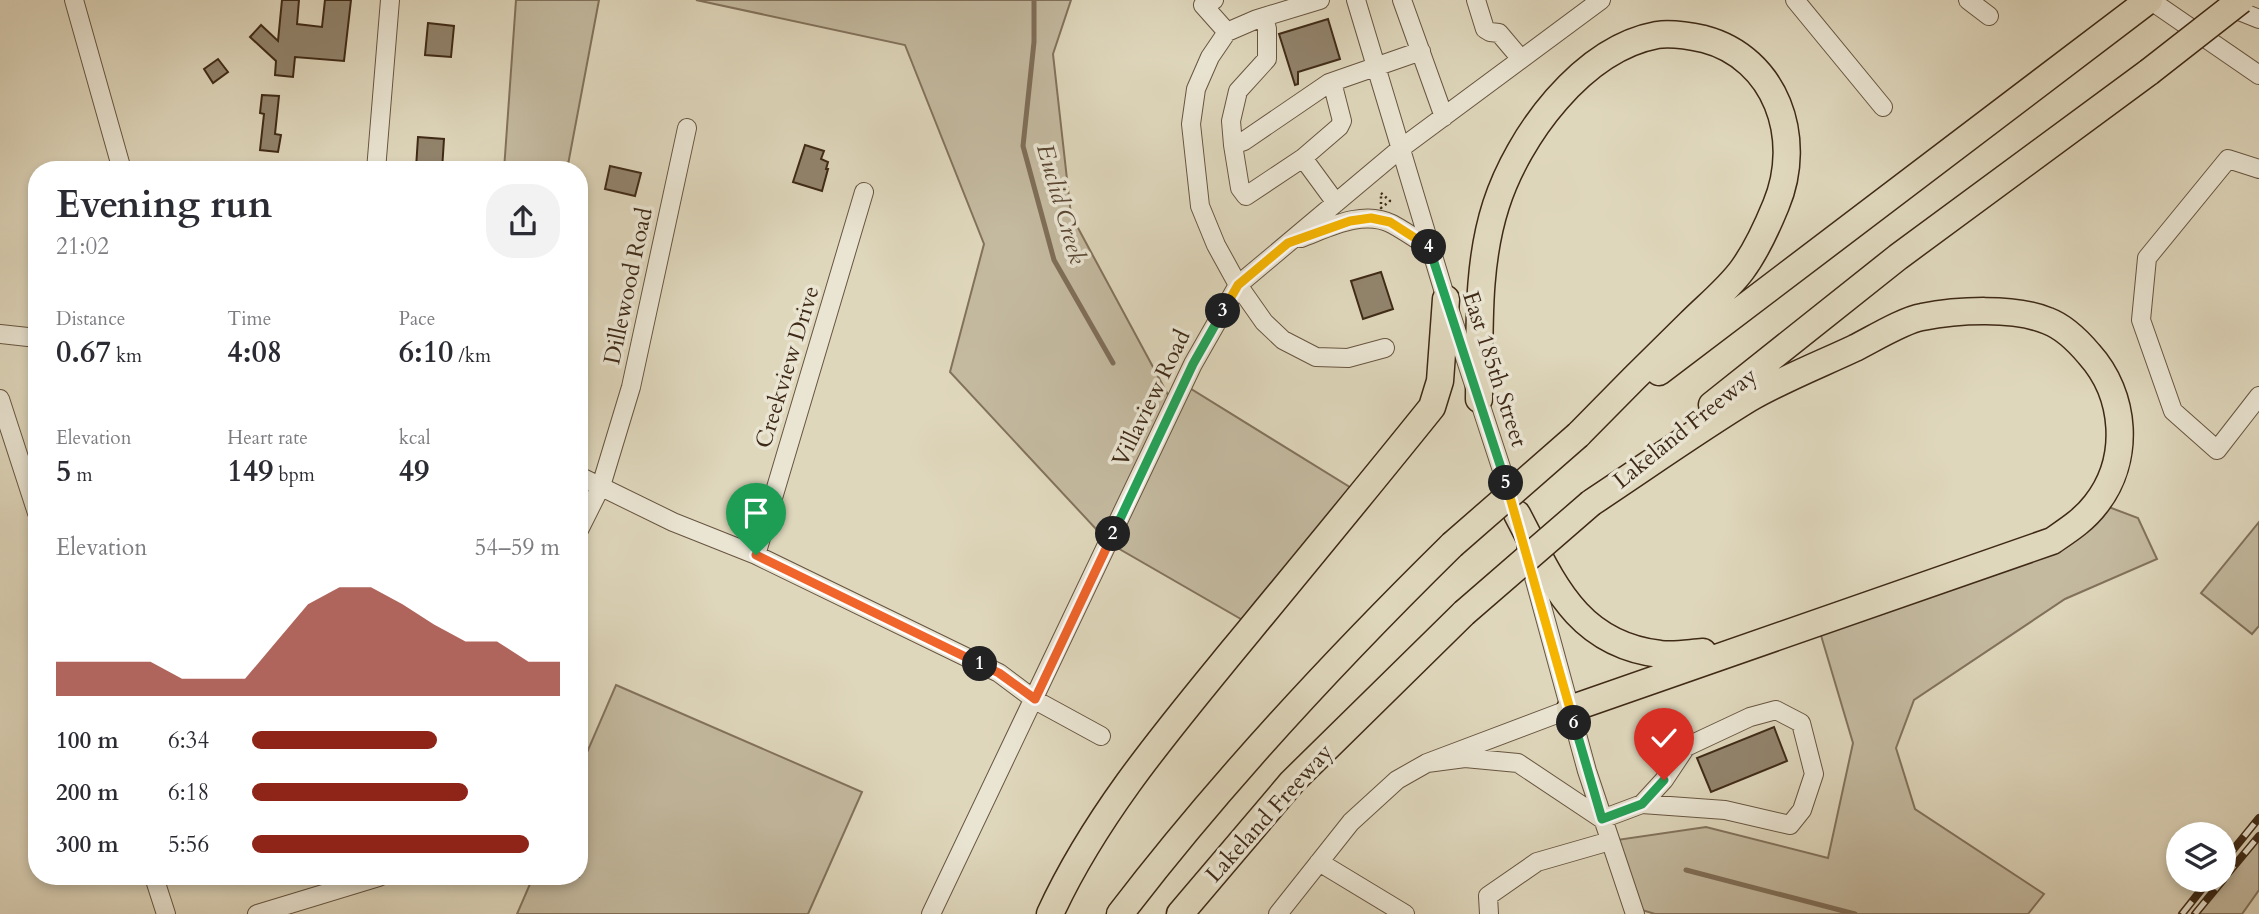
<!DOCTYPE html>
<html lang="en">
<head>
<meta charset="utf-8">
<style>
	body { margin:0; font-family:Cardo,serif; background:#f2f2f3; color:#2b2b33; height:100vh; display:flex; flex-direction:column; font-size:26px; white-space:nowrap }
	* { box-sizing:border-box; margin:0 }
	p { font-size:23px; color:#7c7c81 }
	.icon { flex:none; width:38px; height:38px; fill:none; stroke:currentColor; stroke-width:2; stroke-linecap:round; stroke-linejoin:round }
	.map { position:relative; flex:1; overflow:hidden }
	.panel { position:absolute; left:28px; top:161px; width:560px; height:724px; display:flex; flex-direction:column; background:#fff; border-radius:28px; box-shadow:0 4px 10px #0003 }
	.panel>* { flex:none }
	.tools { position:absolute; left:2166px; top:822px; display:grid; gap:14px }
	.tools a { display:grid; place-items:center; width:70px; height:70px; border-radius:50%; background:#fff; box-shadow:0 4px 10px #0003; font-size:35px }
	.pin { position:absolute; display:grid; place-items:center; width:60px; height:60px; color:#fff; margin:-72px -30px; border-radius:50% 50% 50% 0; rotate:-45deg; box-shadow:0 0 7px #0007 }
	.pin .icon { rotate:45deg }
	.km { position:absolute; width:35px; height:35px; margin:-18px; border-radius:50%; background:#222; color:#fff; font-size:19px; line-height:35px; text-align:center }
	.round { display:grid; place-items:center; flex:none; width:74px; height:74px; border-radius:28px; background:#f2f2f3 }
	.summary { display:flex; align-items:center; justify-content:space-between; height:119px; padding:0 28px }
	h1 { font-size:38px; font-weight:700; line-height:52px }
	.metrics { display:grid; grid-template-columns:repeat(3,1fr); gap:10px; height:119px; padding:7px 28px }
	.metrics div { display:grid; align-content:center }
	.metrics b { font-size:30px; font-weight:700 }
	.metrics small { font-size:19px; font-weight:400 }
	.metrics p { font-size:19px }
	.chart { height:196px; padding:14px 28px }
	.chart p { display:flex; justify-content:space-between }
	.chart svg { width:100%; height:126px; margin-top:7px; fill:#8f2418; opacity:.7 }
	ul { padding:0 28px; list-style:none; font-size:23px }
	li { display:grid; grid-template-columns:112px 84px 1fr; align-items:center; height:52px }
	li i { height:18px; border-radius:9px; background:#8f2418 }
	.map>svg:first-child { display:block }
	.green { fill:#c4baa0; stroke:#82725c; stroke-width:2 }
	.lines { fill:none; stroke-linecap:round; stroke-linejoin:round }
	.stream { stroke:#7f6e58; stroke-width:5 }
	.building { fill:#92846d; stroke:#3f2a17; stroke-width:2 }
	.minor-casing { stroke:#675540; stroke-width:20 }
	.highway-casing { stroke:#3f2a17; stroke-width:29 }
	.path { stroke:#3f2a17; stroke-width:2.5; stroke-dasharray:2 3.5; stroke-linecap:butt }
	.minor { stroke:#eae5d3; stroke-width:18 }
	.highway { stroke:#dfd7bc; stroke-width:26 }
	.rail-casing { stroke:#3f2a17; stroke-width:8 }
	.rail { stroke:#eae5d3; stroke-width:5; stroke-dasharray:16; stroke-linecap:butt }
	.highway-bridge-casing { stroke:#3f2a17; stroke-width:29; stroke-linecap:butt }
	.highway-bridge { stroke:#dfd7bc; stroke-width:26 }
	.split-1-casing { stroke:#fff; stroke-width:14 }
	.split-2-casing { stroke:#fff; stroke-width:14 }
	.split-3-casing { stroke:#fff; stroke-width:14 }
	.split-4-casing { stroke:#fff; stroke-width:14 }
	.split-5-casing { stroke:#fff; stroke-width:14 }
	.split-6-casing { stroke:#fff; stroke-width:14 }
	.split-7-casing { stroke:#fff; stroke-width:14 }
	.split-1 { stroke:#f0652b; stroke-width:9 }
	.split-2 { stroke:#f0652b; stroke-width:9 }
	.split-3 { stroke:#22a559; stroke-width:9 }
	.split-4 { stroke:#f5b400; stroke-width:9 }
	.split-5 { stroke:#22a559; stroke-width:9 }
	.split-6 { stroke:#f5b400; stroke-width:9 }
	.split-7 { stroke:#22a559; stroke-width:9 }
	.labels { text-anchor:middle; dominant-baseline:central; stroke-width:7; stroke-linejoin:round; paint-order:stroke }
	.street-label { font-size:23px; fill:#3f2a17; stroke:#eae5d3 }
	.water-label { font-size:24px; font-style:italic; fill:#5a4632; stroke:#eae5d3 }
</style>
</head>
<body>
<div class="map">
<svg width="2259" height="914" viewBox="0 0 2259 914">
	<rect width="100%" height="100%" fill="#dfd7bc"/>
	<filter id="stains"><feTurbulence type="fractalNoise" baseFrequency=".00286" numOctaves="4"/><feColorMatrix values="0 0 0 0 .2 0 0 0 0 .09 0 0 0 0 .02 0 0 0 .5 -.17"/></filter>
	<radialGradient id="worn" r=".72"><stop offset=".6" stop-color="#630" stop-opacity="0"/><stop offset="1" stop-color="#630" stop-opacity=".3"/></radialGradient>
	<path class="green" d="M516,0H599L567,170H504Z
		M696,0H1071L1053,54L1071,215L1173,404L1183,384L1361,494L1253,626L1109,543L950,372L984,244L905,45Z
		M2098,503L2138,518L2157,559L2065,599L1914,700L1896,748L1915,809L2044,894L2028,914H1655L1632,907L1610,841L1706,827L1828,858L1853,743L1817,622L1968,571Z
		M2259,522V626L2252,634L2201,593Z
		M616,685L862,792L808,914H517L533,877H579V771Z
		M2259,836V890L2242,914H2195Z"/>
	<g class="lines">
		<path class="stream" d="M1034,0V42L1023,146L1054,260L1113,363
			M1686,870L1855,914"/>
	</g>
	<path class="building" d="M282,0H299L297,24L322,27L325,0H351L344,61L295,57L293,77L275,75L276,61L250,37L261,25L278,41Z
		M1328,19L1340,59L1298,72V84L1295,85L1279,34Z
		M428,23L454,26L451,57L425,55Z
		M218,59L228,72L213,83L204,69Z
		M262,95L279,96L275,134L281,135L278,152L260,150L264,114L260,113Z
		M418,137L444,139L442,170L416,168Z
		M805,145L824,151L821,159L828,162L826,169H828L822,191L793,182Z
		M610,166L641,173L635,196L605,189Z
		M1381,272L1393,309L1363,319L1351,281Z
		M1774,727L1787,761L1711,792L1697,758Z"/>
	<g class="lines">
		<defs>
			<path id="minor" d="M74,0L122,170
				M1214,0L1203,5L1227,32
				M1320,0L1257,19L1227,32L1210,57L1196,89L1191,124L1200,206L1216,245L1238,285L1264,322L1283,340L1316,357L1348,358L1385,348
				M1356,0L1446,299L1512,501
				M1402,0L1444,117
				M1476,0L1485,29L1490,32L1499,33L1521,59
				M1795,0L1883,107
				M1968,0L1989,16
				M2150,0L2259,75
				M2230,0L2239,11L2259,19
				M1332,82L1421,51
				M1233,145L1240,188L1246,196L1303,158L1339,127L1342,121L1332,82L1329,83L1244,141L1233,145L1231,121L1238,91L1267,59V29L1264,17
				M1303,158L1336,203
				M2259,169L2228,159L2147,258L2141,320L2173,411L2217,450L2259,396
				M376,170L390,0
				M1301,238C1328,228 1363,209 1392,224C1405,231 1418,240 1430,248
				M0,334L37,338
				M0,399L37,513
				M579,476L673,522L756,555L999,673L1035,700L1101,736
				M579,530L601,486L631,387L687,128
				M1526,548L1587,771L1635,914
				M756,555L864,192
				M1427,763L1465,758L1518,763L1602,819L1642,804L1664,780L1686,747L1750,717L1776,710L1801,723L1814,774L1802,810L1790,825L1725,810L1642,804
				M1319,862L1405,914
				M154,877L166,914
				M257,914L379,877
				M931,914L1193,364L1238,285L1400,149L1601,0
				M1278,914L1351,822L1397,780L1427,763L1570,709
				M1489,914L1488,896L1537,862L1610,841"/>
			<path id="highway" d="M1659,372L2149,0
				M1479,399C1480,334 1476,267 1496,205C1518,136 1582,49 1657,35C1671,33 1690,36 1704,39C1776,58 1804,138 1776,205C1767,227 1756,251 1742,270C1728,289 1707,306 1690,323C1652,360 1615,397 1578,435
				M1712,405L1898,257L2149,72
				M1517,514C1552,580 1575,644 1660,654C1674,656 1689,653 1703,652
				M1570,709L2052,541C2068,530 2084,520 2096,504C2131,459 2126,395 2089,354C2078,341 2064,327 2048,321C2015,307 1957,310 1922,317C1904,320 1873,339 1855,348C1821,364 1783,379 1750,398C1696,431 1644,468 1591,503
				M1050,914C1095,816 1166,732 1234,649C1300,569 1367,488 1432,407L1440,381L1446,299
				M1120,914C1220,783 1334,661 1452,545
				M1180,914L1292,782L1464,613"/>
		</defs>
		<use href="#minor" class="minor-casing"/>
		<use href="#highway" class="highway-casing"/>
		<path class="path" d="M1381,193L1390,201L1381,208Z"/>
		<use href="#minor" class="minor"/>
		<use href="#highway" class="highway"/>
		<defs>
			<path id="rail" d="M2224,861L2259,818
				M2224,878L2259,836
				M2182,914L2209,880
				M2195,914L2223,880"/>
		</defs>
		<use href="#rail" class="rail-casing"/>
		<use href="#rail" class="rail"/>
		<defs>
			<path id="highway-bridge" d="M2149,72L2241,0
				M1452,545L1578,435
				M1464,613L1591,503"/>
		</defs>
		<use href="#highway-bridge" class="highway-bridge-casing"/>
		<use href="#highway-bridge" class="highway-bridge"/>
	</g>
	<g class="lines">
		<defs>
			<path id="split-1" d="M756,555L980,664"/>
			<path id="split-2" d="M980,664L999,673L1035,699L1113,534"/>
			<path id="split-3" d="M1113,534L1193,364L1223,311"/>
			<path id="split-4" d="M1223,311L1238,285L1288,243L1350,221L1371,218L1390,222L1429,247"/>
			<path id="split-5" d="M1429,247L1506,483"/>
			<path id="split-6" d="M1506,483L1574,723"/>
			<path id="split-7" d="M1574,723L1602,819L1642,804L1664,780"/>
		</defs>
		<use href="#split-1" class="split-1-casing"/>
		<use href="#split-2" class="split-2-casing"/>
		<use href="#split-3" class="split-3-casing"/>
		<use href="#split-4" class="split-4-casing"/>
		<use href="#split-5" class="split-5-casing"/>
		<use href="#split-6" class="split-6-casing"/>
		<use href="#split-7" class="split-7-casing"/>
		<use href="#split-1" class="split-1"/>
		<use href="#split-2" class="split-2"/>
		<use href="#split-3" class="split-3"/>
		<use href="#split-4" class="split-4"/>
		<use href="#split-5" class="split-5"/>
		<use href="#split-6" class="split-6"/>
		<use href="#split-7" class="split-7"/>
	</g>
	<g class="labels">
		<g class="street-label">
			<text transform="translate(628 286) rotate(-78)">Dillewood Road</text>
			<text transform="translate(787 367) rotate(-73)">Creekview Drive</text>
			<text transform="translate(1495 369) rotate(72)">East 185th Street</text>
			<text transform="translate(1151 398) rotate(-64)">Villaview Road</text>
			<text transform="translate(1685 428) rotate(-39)">Lakeland Freeway</text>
			<text transform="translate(1269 813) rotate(-48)">Lakeland Freeway</text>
		</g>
		<g class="water-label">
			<text transform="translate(1061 204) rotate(74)">Euclid Creek</text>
		</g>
	</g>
	<rect width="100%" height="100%" filter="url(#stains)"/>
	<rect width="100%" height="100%" fill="url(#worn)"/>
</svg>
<div class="tools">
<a><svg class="icon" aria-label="layers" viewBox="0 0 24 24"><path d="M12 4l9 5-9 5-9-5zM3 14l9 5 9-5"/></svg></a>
</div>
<div class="pin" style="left:756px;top:555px;background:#1e9e55"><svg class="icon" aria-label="arrive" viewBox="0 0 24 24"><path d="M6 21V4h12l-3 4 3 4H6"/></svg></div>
<div class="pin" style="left:1664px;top:780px;background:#d93025"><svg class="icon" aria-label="check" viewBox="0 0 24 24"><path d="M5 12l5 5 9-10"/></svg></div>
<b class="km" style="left:980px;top:664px">1</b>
<b class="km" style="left:1113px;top:534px">2</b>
<b class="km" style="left:1223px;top:311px">3</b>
<b class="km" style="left:1429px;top:247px">4</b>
<b class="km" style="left:1506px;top:483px">5</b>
<b class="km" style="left:1574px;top:723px">6</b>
<section class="panel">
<div class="summary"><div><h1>Evening run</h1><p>21:02</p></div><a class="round"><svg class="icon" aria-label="share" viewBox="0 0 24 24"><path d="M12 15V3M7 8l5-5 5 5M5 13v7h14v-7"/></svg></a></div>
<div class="metrics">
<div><p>Distance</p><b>0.67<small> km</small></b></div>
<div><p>Time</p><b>4:08</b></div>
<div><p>Pace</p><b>6:10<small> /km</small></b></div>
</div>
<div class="metrics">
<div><p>Elevation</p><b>5<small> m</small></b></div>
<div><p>Heart rate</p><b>149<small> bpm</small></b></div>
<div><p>kcal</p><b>49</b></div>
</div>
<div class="chart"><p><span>Elevation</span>54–59 m</p>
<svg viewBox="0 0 160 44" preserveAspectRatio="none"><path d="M0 44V32L10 32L20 32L30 32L40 38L50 38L60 38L70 25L80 12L90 6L100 6L110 12L120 19L130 25L140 25L150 32L160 32V44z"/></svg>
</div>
<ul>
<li><b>100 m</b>6:34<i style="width:60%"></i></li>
<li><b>200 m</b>6:18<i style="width:70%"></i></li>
<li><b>300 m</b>5:56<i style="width:90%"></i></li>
</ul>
</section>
</div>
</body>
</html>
